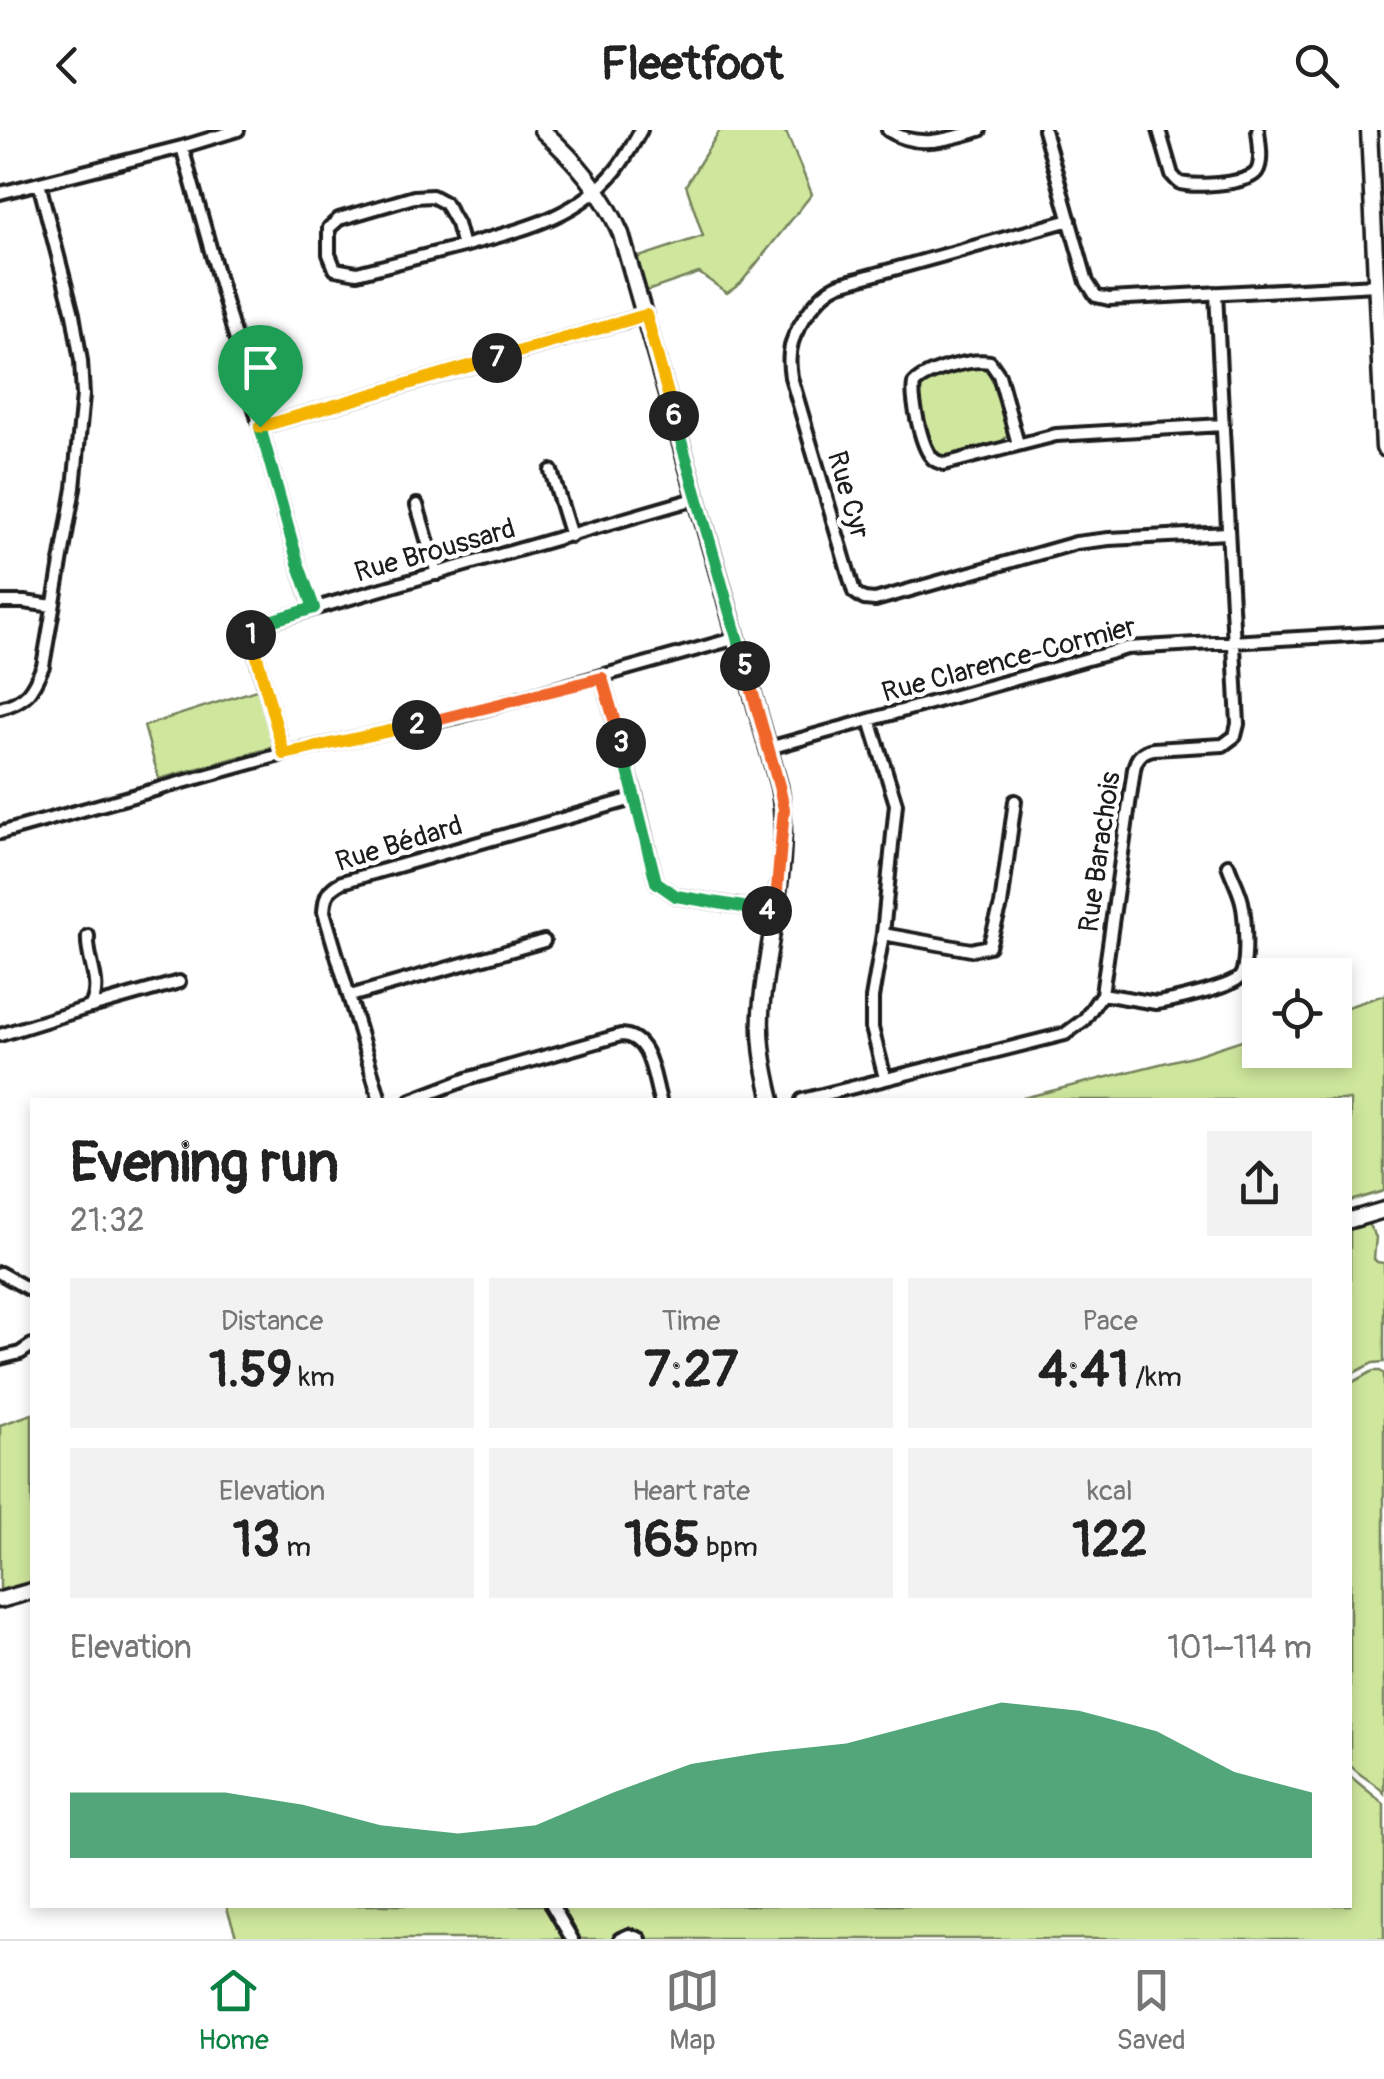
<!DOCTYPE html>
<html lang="en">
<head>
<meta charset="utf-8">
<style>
	body { margin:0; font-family:Pangolin,sans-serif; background:#f2f2f2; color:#222; height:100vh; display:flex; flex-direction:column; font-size:38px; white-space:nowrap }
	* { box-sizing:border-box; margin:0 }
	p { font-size:32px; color:#767676 }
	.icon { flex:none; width:55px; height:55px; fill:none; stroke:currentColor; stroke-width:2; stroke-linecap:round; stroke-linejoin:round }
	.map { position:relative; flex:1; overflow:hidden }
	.sheet { position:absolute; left:30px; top:968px; width:1322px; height:810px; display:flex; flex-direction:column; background:#fff; border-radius:0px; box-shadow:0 5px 15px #0003 }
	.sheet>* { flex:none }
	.tools { position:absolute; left:1242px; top:828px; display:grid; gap:20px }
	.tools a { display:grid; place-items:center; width:110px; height:110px; border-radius:0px; background:#fff; box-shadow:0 5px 15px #0003; font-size:50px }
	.pin { position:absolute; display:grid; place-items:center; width:85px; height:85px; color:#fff; margin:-102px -42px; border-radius:50% 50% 50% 0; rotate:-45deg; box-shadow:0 0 10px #0007 }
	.pin .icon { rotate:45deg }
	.km { position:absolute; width:50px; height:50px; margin:-25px; border-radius:50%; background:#222; color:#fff; font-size:28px; line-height:50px; text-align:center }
	.round { display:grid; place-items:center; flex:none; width:105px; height:105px; border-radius:0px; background:#f2f2f2 }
	.overview { display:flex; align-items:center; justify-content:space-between; height:170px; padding:0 40px }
	h1 { font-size:55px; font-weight:700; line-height:75px }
	.figures { display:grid; grid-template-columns:repeat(3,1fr); gap:15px; height:170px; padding:10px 40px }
	.figures div { display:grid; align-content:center; border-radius:0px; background:#f2f2f2; text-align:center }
	.figures b { font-size:50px; font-weight:700 }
	.figures small { font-size:28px; font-weight:400 }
	.figures p { font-size:28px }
	.chart { height:280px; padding:20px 40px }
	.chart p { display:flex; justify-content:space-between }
	.chart svg { width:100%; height:180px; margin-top:10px; fill:#0b8043; opacity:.7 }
	header { display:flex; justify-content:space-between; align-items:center; height:130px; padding:0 40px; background:#fff; font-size:45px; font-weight:700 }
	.tab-bar { display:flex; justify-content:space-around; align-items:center; height:140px; border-top:2px solid #e0e0e0; background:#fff; font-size:28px; color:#767676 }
	.tab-bar a { display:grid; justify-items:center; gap:5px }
	.tab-bar .selected { color:#0b8043 }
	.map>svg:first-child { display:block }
	.green { fill:#cee79d; stroke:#75825c; stroke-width:2.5 }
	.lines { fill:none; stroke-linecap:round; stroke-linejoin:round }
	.street-casing { stroke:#1c1c1c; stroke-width:18 }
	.secondary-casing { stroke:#1c1c1c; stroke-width:21 }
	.street { stroke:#fff; stroke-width:10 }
	.secondary { stroke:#fff; stroke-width:14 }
	.split-1-casing { stroke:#fff; stroke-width:20 }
	.split-2-casing { stroke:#fff; stroke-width:20 }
	.split-3-casing { stroke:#fff; stroke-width:20 }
	.split-4-casing { stroke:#fff; stroke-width:20 }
	.split-5-casing { stroke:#fff; stroke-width:20 }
	.split-6-casing { stroke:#fff; stroke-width:20 }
	.split-7-casing { stroke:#fff; stroke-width:20 }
	.split-8-casing { stroke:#fff; stroke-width:20 }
	.split-1 { stroke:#22a559; stroke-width:12 }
	.split-2 { stroke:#f5b400; stroke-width:12 }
	.split-3 { stroke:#f0652b; stroke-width:12 }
	.split-4 { stroke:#22a559; stroke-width:12 }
	.split-5 { stroke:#f0652b; stroke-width:12 }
	.split-6 { stroke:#22a559; stroke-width:12 }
	.split-7 { stroke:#f5b400; stroke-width:12 }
	.split-8 { stroke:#f5b400; stroke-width:12 }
	.labels { text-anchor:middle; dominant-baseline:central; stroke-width:9; stroke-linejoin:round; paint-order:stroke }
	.street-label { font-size:28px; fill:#1c1c1c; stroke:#fff }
</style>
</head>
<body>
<header><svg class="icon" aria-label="back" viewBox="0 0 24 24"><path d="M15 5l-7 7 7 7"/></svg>Fleetfoot<svg class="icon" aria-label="search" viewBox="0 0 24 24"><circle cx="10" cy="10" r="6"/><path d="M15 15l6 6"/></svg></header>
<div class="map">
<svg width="1384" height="1809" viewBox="0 0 1384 1809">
	<rect width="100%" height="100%" fill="#fff"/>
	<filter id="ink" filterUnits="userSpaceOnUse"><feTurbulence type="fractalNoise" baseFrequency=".01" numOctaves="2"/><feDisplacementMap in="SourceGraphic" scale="20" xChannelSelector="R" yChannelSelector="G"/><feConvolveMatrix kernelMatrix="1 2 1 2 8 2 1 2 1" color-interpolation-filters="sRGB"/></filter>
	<g filter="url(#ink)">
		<path class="green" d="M720,0H782L787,4L812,64L740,154L727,163L699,143L647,161L636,128L703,106L686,55Z
			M976,237L988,240L991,246L1008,305L1002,311L950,326L939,325C929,312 919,275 920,258L926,251Z
			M259,559L274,617L159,649L144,596Z
			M1384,865V1061L1350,1071V970H1015L1196,925L1260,904V920H1335V881Z
			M1368,1094L1376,1107L1374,1129L1377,1132L1384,1133V1232L1373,1233L1350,1245V1100Z
			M1373,1241H1380L1384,1244V1663C1374,1651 1360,1647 1350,1635V1254Z
			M32,1284V1451L0,1460V1295Z
			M1350,1646L1384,1674V1809H237L226,1775H1350Z"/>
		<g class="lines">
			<defs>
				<path id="street" d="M888,0C918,20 948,9 980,0
					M1044,0L1087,152L1096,166L1109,169L1376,155
					M1159,0L1172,45C1178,51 1177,53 1186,54C1200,56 1250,54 1257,41C1263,31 1259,12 1258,0
					M182,17L298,433L313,478
					M0,63L182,17L238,0
					M1070,90L840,154C826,160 819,169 810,180C793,203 786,219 791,247L854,462L864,469L875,470L1076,413L1109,409L1228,403
					M463,116L457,94L445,73L432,66L414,67L339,89L329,98V124L335,139L357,143L463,116C520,100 577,88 616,40C626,28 633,14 641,0
					M260,297L646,185
					M1018,314L999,245L990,232C972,228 926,241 914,254C911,268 921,313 930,325C935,332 937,331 944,334L1056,305L1222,295
					M551,341L571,406
					M417,375L437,444
					M0,472H24L53,476
					M602,548L636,668L656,752L676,766L775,782
					M0,578C27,571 32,561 43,536L74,358L83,265L81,231L73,184L39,53
					M870,590L896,674L883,804L872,868V898L885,948
					M769,618L1127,518L1384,503
					M284,624L251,507L252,500L257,495L698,368
					M0,703L287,623L455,587L737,508
					M883,804L971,820L989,816L1001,775L1015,671
					M1102,864L1156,873C1172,871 1228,858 1239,848C1249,839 1245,786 1242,772C1239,759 1232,747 1228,735
					M350,866L544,811
					M91,877L179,852
					M0,905L90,877C104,854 86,831 88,806
					M380,970L324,782C325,766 327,760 342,752L636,668
					M412,970L470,948L621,905C651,906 653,947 660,970
					M802,970L1065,904L1084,890L1102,864L1134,639C1136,628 1142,621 1153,619L1223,615L1235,606L1238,594L1216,163
					M0,1143L32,1161
					M0,1228L20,1223L32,1215
					M552,1775L572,1809
					M620,1809L629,1805L640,1809"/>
				<path id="secondary" d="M542,0C576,31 603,62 621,104L779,656C792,722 769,804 762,871C758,905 764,937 772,970
					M1369,0L1384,318
					M1350,1090L1384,1080
					M0,1470L32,1461"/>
			</defs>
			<use href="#street" class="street-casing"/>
			<use href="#secondary" class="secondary-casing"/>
			<use href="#street" class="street"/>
			<use href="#secondary" class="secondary"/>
		</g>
	</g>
	<g class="lines" filter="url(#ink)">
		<defs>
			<path id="split-1" d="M251,505L254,498L260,494L314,478L298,433L260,297"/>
			<path id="split-2" d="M251,505L284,624L417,595"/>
			<path id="split-3" d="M417,595L602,548L621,613"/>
			<path id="split-4" d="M621,613L656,752L676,766L767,781"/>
			<path id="split-5" d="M745,536L779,656L784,679L775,782L767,781"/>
			<path id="split-6" d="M674,286L745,536"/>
			<path id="split-7" d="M497,228L646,185L674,286"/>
			<path id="split-8" d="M260,297L497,228"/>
		</defs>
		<use href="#split-1" class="split-1-casing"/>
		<use href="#split-2" class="split-2-casing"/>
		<use href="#split-3" class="split-3-casing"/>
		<use href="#split-4" class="split-4-casing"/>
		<use href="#split-5" class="split-5-casing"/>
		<use href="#split-6" class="split-6-casing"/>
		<use href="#split-7" class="split-7-casing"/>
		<use href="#split-8" class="split-8-casing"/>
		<use href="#split-1" class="split-1"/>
		<use href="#split-2" class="split-2"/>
		<use href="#split-3" class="split-3"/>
		<use href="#split-4" class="split-4"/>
		<use href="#split-5" class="split-5"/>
		<use href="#split-6" class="split-6"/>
		<use href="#split-7" class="split-7"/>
		<use href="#split-8" class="split-8"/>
	</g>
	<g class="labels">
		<g class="street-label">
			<text transform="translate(848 365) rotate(74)">Rue Cyr</text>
			<text transform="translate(435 421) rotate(-16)">Rue Broussard</text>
			<text transform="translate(1009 530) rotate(-15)">Rue Clarence-Cormier</text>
			<text transform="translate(399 714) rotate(-17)">Rue Bédard</text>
			<text transform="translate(1100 722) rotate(-82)">Rue Barachois</text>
		</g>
	</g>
</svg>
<div class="tools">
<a><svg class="icon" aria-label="locate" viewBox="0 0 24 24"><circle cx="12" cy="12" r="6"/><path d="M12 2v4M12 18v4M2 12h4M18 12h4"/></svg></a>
</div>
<div class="pin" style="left:260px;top:297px;background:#1e9e55"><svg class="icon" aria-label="arrive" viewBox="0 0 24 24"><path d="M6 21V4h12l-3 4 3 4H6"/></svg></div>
<b class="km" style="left:251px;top:505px">1</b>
<b class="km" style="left:417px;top:595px">2</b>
<b class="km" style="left:621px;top:613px">3</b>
<b class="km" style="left:767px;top:781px">4</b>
<b class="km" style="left:745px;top:536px">5</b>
<b class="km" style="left:674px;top:286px">6</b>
<b class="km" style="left:497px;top:228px">7</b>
<section class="sheet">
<div class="overview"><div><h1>Evening run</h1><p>21:32</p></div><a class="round"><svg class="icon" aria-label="share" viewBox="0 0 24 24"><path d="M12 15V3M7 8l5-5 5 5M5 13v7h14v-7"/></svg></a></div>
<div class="figures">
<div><p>Distance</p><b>1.59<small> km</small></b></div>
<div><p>Time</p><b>7:27</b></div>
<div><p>Pace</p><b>4:41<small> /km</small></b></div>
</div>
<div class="figures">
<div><p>Elevation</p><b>13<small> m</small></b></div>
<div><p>Heart rate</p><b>165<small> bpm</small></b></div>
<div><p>kcal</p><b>122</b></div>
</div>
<div class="chart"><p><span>Elevation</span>101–114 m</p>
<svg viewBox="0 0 160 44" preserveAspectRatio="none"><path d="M0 44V28L10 28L20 28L30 31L40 36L50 38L60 36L70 28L80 21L90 18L100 16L110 11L120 6L130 8L140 13L150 23L160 28V44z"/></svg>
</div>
</section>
</div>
<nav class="tab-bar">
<a class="selected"><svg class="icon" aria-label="home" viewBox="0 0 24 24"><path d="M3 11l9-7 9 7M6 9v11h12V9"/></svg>Home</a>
<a><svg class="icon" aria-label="map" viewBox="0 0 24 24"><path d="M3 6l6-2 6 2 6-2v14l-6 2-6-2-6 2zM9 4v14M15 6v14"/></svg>Map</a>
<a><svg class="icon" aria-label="saved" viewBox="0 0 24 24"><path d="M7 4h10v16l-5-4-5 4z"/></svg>Saved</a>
</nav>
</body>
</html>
